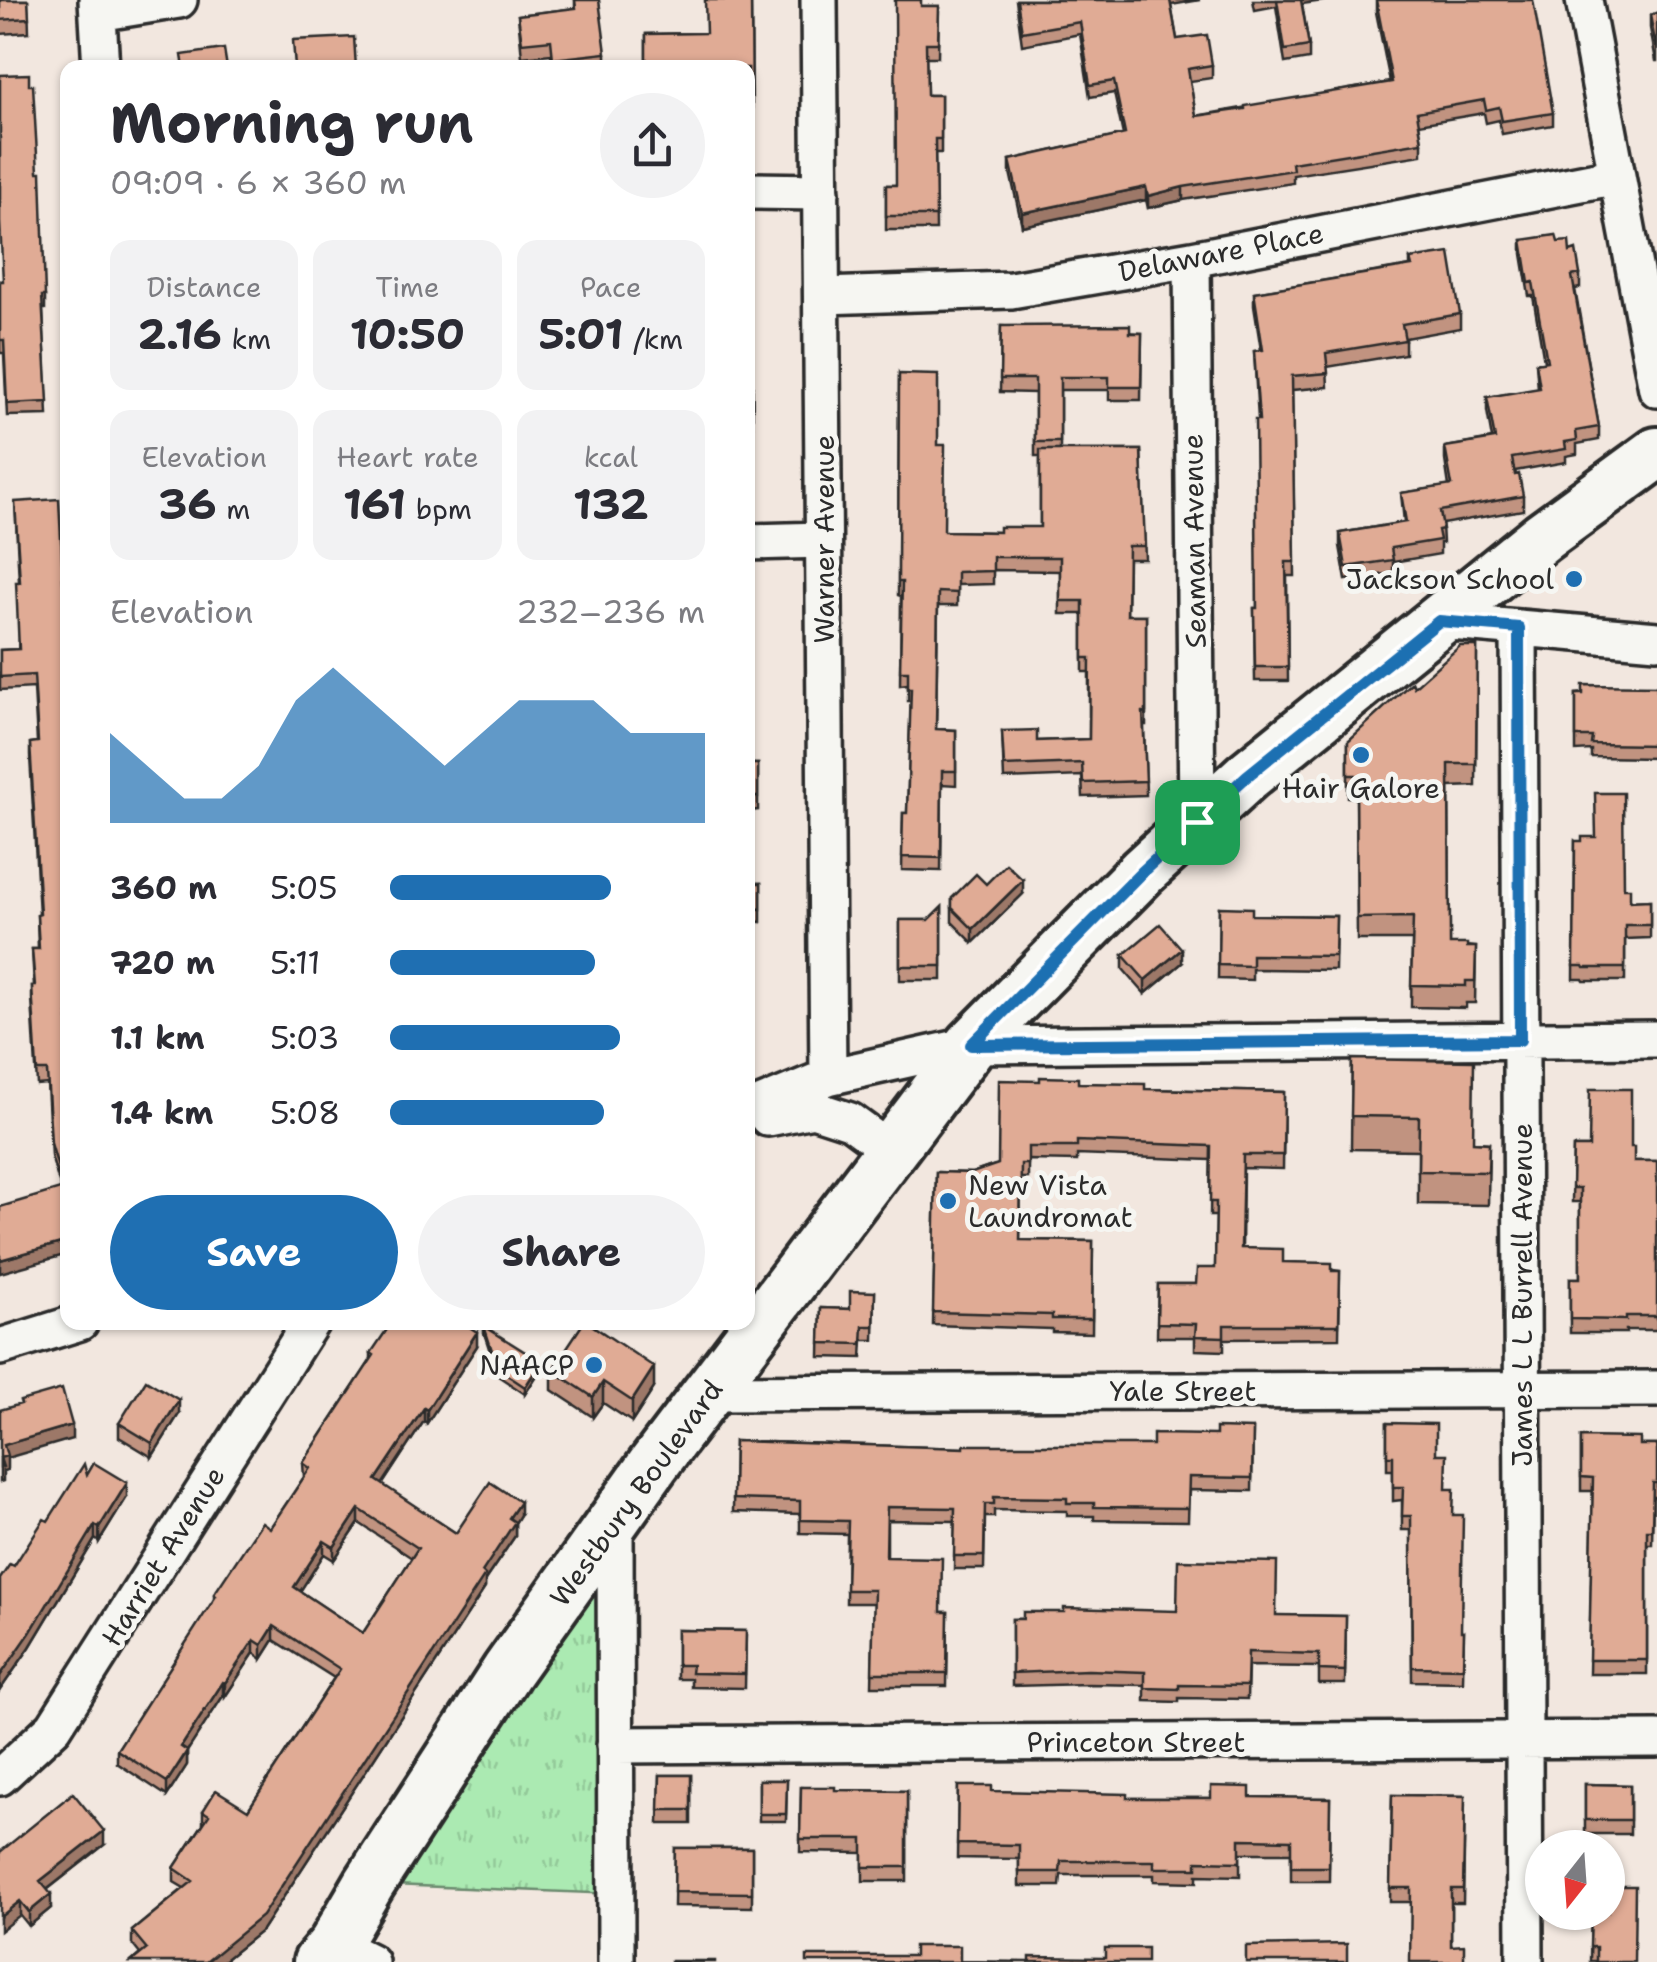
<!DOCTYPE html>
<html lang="en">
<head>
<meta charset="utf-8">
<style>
	body { margin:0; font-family:"Shantell Sans",sans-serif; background:#f2f2f3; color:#2b2b33; height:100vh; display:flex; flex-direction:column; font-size:38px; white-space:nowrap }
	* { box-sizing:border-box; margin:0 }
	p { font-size:32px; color:#7c7c81 }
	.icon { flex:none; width:55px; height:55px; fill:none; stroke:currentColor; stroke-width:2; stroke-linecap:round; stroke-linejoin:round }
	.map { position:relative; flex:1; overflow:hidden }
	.drawer { position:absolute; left:60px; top:60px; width:695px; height:1270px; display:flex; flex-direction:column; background:#fff; border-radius:20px; box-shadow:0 2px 8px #0004 }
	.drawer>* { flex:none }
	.needle { width:65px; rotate:197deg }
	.tools { position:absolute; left:1525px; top:1830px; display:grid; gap:20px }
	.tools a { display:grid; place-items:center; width:100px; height:100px; border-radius:50%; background:#fff; box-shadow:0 2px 8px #0004; font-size:50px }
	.pin { position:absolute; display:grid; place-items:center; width:85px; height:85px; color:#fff; margin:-42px; border-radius:20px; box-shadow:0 5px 15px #0006 }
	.round { display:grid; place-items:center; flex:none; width:105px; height:105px; border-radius:52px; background:#f2f2f3 }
	.overview { display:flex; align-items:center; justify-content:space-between; height:170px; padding:0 50px }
	h1 { font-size:55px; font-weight:700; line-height:75px }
	.figures { display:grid; grid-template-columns:repeat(3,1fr); gap:15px; height:170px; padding:10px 50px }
	.figures div { display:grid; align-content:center; border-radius:20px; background:#f2f2f3; text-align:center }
	.figures b { font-size:42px; font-weight:700 }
	.figures small { font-size:28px; font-weight:400 }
	.figures p { font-size:28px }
	.chart { height:280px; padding:20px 50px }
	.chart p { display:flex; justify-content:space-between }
	.chart svg { width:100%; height:180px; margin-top:10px; fill:#1f6fb2; opacity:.7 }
	.cta { display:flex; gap:20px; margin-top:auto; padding:20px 50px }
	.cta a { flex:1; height:115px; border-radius:60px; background:#1f6fb2; color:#fff; font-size:40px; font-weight:700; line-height:115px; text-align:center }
	.cta a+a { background:#f2f2f3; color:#2b2b33 }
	ul { padding:0 50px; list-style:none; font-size:32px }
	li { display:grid; grid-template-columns:160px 120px 1fr; align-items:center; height:75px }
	li i { height:25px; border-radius:12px; background:#1f6fb2 }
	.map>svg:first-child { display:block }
	.grass { fill:url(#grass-tufts); stroke:#6b8a6e; stroke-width:2.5 }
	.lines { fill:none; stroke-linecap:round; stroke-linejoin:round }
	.street-casing { stroke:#2b2b2b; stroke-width:42 }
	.secondary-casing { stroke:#2b2b2b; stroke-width:58 }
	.street { stroke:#f6f6f2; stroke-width:35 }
	.secondary { stroke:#f6f6f2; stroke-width:50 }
	.wall { fill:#c19380; stroke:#2b2b2b; stroke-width:2.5; fill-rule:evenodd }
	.shaded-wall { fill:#9d7868; stroke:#2b2b2b; stroke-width:2.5 }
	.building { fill:#e0ab95; stroke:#2b2b2b; stroke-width:2.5; fill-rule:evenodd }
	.route-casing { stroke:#fff; stroke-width:20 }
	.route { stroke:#1f6fb2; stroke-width:12 }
	.poi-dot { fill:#1f6fb2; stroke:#f6f6f2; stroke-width:4 }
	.labels { text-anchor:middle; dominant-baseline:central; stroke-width:10; stroke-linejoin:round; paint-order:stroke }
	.street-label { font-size:28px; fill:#2b2b2b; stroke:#f6f6f2 }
	.poi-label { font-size:28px; fill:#2b2b2b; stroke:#f6f6f2; text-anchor:end }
</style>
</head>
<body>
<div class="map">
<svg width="1657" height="1962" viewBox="0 0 1657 1962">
	<defs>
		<pattern id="grass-tufts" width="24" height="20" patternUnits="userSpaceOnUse" patternTransform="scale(2.5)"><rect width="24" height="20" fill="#abeab2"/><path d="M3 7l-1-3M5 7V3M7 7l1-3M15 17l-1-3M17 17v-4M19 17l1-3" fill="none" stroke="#93c999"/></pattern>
	</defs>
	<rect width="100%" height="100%" fill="#f2e7df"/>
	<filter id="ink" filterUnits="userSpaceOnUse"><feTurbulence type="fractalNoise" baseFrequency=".01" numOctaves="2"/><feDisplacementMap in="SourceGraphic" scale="20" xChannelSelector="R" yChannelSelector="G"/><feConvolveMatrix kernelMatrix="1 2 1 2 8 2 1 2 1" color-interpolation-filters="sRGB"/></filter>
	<g filter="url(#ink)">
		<path class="grass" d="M615,1519L616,1894L369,1884Z"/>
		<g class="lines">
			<defs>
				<path id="street" d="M97,0L101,68
					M819,0L828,1077
					M1584,0L1657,389
					M98,13L179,0
					M748,191L821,192
					M1192,259L1197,822
					M822,296L1011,290L1192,259L1617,176
					M748,542L823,540
					M1439,621L1657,640
					M1519,628L1525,1962
					M748,1110L828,1077L971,1045L1657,1039
					M768,1118L813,1109L850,1121L891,1151
					M0,1347L80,1322
					M709,1393L1657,1389
					M615,1519L616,1962
					M615,1745L1657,1739
					M0,1777L54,1727L311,1322
					M334,1944L370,1962"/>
				<path id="secondary" d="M319,1962L334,1944L369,1884L507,1671L653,1465L971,1045L1142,872L1247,776L1542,537L1657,453"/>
			</defs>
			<use href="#street" class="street-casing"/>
			<use href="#secondary" class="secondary-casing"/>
			<use href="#street" class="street"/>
			<use href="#secondary" class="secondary"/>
		</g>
		<path class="wall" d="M0,0H28L29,32L0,34Z
			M575,0L606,53V67L553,68L551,54L522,57L518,15L575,8Z
			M751,0L752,125H748V68H646V34L706,33Z
			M1016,0H1200L1171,5L1177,39L1212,65V78L1190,81L1196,116L1390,82L1376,12V0L1553,113V125L1502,134L1499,120L1486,123L1484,113L1419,124L1422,142V155L1293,175V183L1183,200L1148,208L1146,200L1022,226L1010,172V160L1123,135L1114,93L1090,97L1080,34L1022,45Z
			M1253,0H1330L1302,4L1309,46V59L1285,63L1276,6L1255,10Z
			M921,6H939L938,57H926L927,95H941V153H935L936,230H886V185H896Z
			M1657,13V61H1656L1650,28V15Z
			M1522,240L1558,242L1570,252L1580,274V288L1575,289L1599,427V440L1577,444V454L1566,456V462L1515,471L1523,496V510L1442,524L1443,543H1440V554L1393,562V573L1346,580L1340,546V533L1404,522L1401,493L1449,486L1445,460V447L1492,439L1487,411V397L1538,389L1536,363L1544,361L1533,296H1529L1522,254Z
			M1410,259L1460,314V328L1405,338V354L1327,367L1328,387L1292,390L1295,576H1287L1288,681H1255L1254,608H1257L1258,420L1254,351L1261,350L1254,306V292L1410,266Z
			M0,281L45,296V309H43L48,415L7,416L4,353H0Z
			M1001,326L1142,333L1141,400H1109V390H1060V450H1141L1145,559H1128L1127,615H1146V725H1144L1146,795L1083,797L1082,776L1004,779L1002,731L1037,741L1089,739V672H1083V614H1060V571L993,570V584L957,585V606H938L936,729L956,730V785L942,784L941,871L902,870L903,813H907L911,701H908V684L900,685L901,596L898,595L899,374L938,445L944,531L999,532L1040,527V456H1035V393L1000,392Z
			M748,357H752L753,454H748Z
			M15,502L65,621L68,1254L61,1189L51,1156L47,1084L37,1085L32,999V986H34L32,949H38L37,915L39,914L30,756V743L37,742L34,688L0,690V650L19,649V582Z
			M1477,646L1476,786L1449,787L1450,944L1476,947L1475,1003H1466V1008L1411,1007L1412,940H1357L1356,797H1348V741L1414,687Z
			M1657,686V758L1591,757V750L1576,751V694Z
			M748,761V764H758V810L748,811Z
			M1575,841L1624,888L1630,901L1650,900V938L1625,939V981H1584L1583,979H1574Z
			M748,877L750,883H761V922L752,921V992H748Z
			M986,884L1023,894L973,943L952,922V898Z
			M942,907V980H900V920H929Z
			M1219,907L1252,915L1336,916L1335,970L1252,969V980L1218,979Z
			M1123,955L1182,963L1145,994L1123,969Z
			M1352,1059L1474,1142L1489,1143L1488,1205L1418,1204V1150L1351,1149Z
			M1078,1083L1145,1089L1284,1092L1283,1169L1243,1168L1242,1248L1283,1262L1340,1271L1339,1338L1224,1339V1351L1195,1350V1337H1157L1158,1284H1196L1215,1268L1216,1216H1210L1211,1160L1077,1155V1161L1028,1160V1178H1021L1020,1240L1093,1241L1092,1333L1052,1332V1329L933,1325L936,1172L972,1173L998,1164Z
			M1573,1147H1631L1634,1161H1657V1330H1626V1333H1570V1278H1580V1202H1572Z
			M875,1292L874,1340H863L862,1358L820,1357L821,1308L850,1309Z
			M484,1326L541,1369L525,1394L498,1376L484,1333Z
			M477,1346L427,1423L424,1421L382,1485L456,1533L520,1515L515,1523V1536L485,1580V1588L262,1930L222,1962H131L140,1954L132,1944V1931L184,1888L174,1882V1868L203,1824V1811L248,1810L334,1678L274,1640L262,1659L254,1653L225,1697L223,1696L187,1751V1765L167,1796L117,1763V1750L214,1600V1594L270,1528L304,1477L303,1463L371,1360V1353ZM359,1523L412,1558L363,1633L300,1591L324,1554L334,1560Z
			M552,1370L654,1388L632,1422L603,1403L593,1417L552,1390Z
			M179,1414L152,1457L119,1437V1423Z
			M1387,1423L1436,1454L1446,1489L1453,1515L1461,1631H1464L1463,1682L1412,1681L1411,1530H1402V1500L1393,1501V1470H1387Z
			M1253,1429L1252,1491L1189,1490L1188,1521L1094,1520V1516H1067V1511L994,1510V1517H985L984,1569H954L955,1521L887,1520V1557L941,1612H948L947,1686H872L874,1603H846L847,1534L800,1533V1514L733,1512L734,1441L964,1448L1153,1445Z
			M1581,1437L1640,1445H1657V1497H1653L1652,1544H1647V1674H1589L1593,1491H1581Z
			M87,1475L127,1497L99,1542L95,1539L30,1647L0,1690V1579L14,1566L48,1521Z
			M1276,1615L1346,1616L1345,1684H1319V1667L1248,1666L1247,1699L1179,1698V1702L1145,1701V1685L1088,1684L1012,1686V1619Z
			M677,1630L746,1631L745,1688L691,1687V1679H677Z
			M660,1775H691V1824H659Z
			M759,1780H787L786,1821H759Z
			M1585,1784L1630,1785V1834H1585Z
			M958,1786L992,1791L1127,1798H1330L1329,1881H1291V1853H1240V1876L1197,1875V1882L1154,1881V1875H1061L1060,1886H1019V1859L957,1858Z
			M801,1787L835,1790L907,1791V1881H863V1853L800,1852Z
			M1392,1795L1465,1796L1463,1903H1451V1946L1464,1962L1411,1902H1390Z
			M104,1845L47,1890L51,1908L29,1926L20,1915L0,1852Z
			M675,1848H752V1907L674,1906Z
			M1591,1912H1608L1596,1961H1590Z"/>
		<path class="shaded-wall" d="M1146,187V200L1022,226V213Z
			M1183,187V200L1148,208V196Z
			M1023,880V894L973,943V929Z
			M1182,949V963L1145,994V980Z
			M68,1241V1254L0,1273V1260Z
			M477,1332V1346L427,1423V1410Z
			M541,1362V1369L525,1394V1387Z
			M654,1367V1388L632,1422V1401Z
			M603,1382V1403L593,1417V1397Z
			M179,1400V1414L152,1457V1443Z
			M424,1408V1421L376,1494V1480Z
			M72,1425V1439L7,1458V1470L3,1471V1481L0,1482V1458L4,1445Z
			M127,1483V1497L99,1542V1528Z
			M520,1502V1515L515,1523V1536L485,1580V1588L262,1930L222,1962H206L482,1572L509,1518Z
			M359,1509V1523L334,1560V1547Z
			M95,1525V1539L30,1647L0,1690V1676Z
			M324,1541V1554L294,1601V1587Z
			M274,1626V1640L262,1659V1645Z
			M254,1640V1653L225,1697V1683Z
			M223,1682V1696L181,1761V1747Z
			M187,1751V1765L167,1796V1782Z
			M104,1831V1845L40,1895V1881Z
			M51,1894V1908L29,1926V1912Z
			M20,1901V1915L0,1931V1917Z"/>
		<path class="building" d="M0,0H28L29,18L0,20Z
			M575,0H599L606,53L553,59L551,40L522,43L518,15L576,8Z
			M705,0H751L752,111H748V68H687V61H646V34L706,33Z
			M895,0H921V6H939L938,43H926L927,95H941V139H935L936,216H886V185H896Z
			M1017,0H1170L1177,39L1207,35L1212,65L1188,69L1196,116L1245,109V106L1392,82L1376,0H1533L1553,113L1502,121L1499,107L1486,110L1484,100L1417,112L1422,142L1292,163L1293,170L1183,187L1148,196L1146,187L1022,213L1010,160L1125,134L1114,81L1090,85L1080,22L1022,32Z
			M1277,0H1301L1309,46L1285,50Z
			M1657,13V47H1656L1650,15Z
			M354,37L356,68H295L293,40Z
			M224,49L227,68H184L182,55Z
			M29,74V85H33L38,172H41L45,296H42L48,402L7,404L4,340H0V281H3L0,222V75Z
			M1556,235L1558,242L1569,241L1570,252L1576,250L1580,274L1572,276L1599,427L1576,431L1577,440L1565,442L1566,449L1512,458L1515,475L1519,474L1523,496L1440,511L1443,529L1438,530L1440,540L1391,548L1393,560L1346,567L1340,533L1406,522L1401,493L1452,485L1445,447L1495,439L1487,397L1540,388L1536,363L1547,361L1533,282L1529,283L1522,240Z
			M1450,253L1460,314L1402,324L1405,340L1326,353L1328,373L1292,376L1295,562H1286L1288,667H1255L1254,608H1257L1255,420H1259L1254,351L1263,350L1254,292L1412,266L1410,259Z
			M1130,325V333H1142L1141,387H1109V377H1060V442H1035V379H1000L1001,326Z
			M748,357H752L753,441H748Z
			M899,374L938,375V445H945L944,531L999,532V527H1040V450H1141L1145,546H1128L1127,615H1146V712H1143L1146,781L1083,783L1082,763L1004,766L1002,731L1037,730V741L1089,739L1090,658H1083V601H1060V557H993V571L957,572V593L938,592L936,729L956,730V771H942L941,858L902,857L903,813H907L911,688H908V671H900L902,582H898Z
			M59,499L65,621L63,622L68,671V1241L0,1260V1207L64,1188L51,1143L47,1071H37L32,986H35L32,949H39L37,915L40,914L30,743L38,742L34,675L0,677V650L19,649L16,582H20L15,502Z
			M748,602H750V629L748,630Z
			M1460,646H1477L1476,764H1449L1450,944H1467V947H1476L1475,981H1466V986L1411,985L1413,917L1357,918L1356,775H1348V741L1412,682L1414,687Z
			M1583,685L1657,686V745L1591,744L1592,737H1576V694H1583Z
			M748,761V764H758V797H748Z
			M1595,793H1623L1624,888H1630V901L1650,900V925H1625V968H1584L1583,966H1574L1575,841H1582V837H1596Z
			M1006,864L1023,880L973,929L952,908V898L976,874L986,884Z
			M748,877H750V883H761V909L752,908V979L748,978Z
			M942,907V966H900V920H929Z
			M1219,907L1252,908V915L1336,916L1335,956L1252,955V966L1218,965Z
			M1160,924L1182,949L1145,980L1123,955Z
			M1352,1059L1474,1061L1473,1142L1489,1143L1488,1172L1418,1171L1419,1117L1351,1116Z
			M1040,1077L1078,1078V1083L1145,1084V1089L1284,1092L1283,1155H1243L1241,1248L1283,1249V1262L1332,1263V1271H1340L1339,1325H1224V1337L1195,1336L1196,1324L1157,1323L1158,1284H1196L1197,1268H1215L1216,1202H1210L1211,1146L1077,1141V1147H1028V1164H1021L1020,1240L1093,1241L1092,1319H1052V1315L933,1312L936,1172L972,1173L998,1164L999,1080L1040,1081Z
			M1590,1089H1631V1147H1634V1161H1657V1316H1626V1320L1570,1319V1278H1580V1188H1572L1573,1147H1589Z
			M850,1291L875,1292L874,1326H863L862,1344L820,1343L821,1308L850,1309Z
			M392,1322H462L477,1332L427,1410L424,1408L376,1480L456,1533L490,1482L520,1502L509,1518L515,1522L482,1572L485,1575L262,1916L206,1962H131L147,1949L132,1931L193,1881L174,1868L209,1815L203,1811L216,1790L248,1810L340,1669L274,1626L262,1645L254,1640L225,1683L223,1682L181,1747L187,1751L167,1782L117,1750L216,1596L214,1594L262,1522L270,1528L310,1468L303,1463L374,1355L371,1353ZM359,1509L418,1548L363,1633L294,1587L324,1541L334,1547Z
			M584,1322H587L654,1367L632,1401L603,1382L593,1397L552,1370Z
			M484,1326L541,1362L525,1387L498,1369Z
			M146,1380L179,1400L152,1443L119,1423Z
			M62,1389L72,1425L4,1445L7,1456L0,1458L3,1467L0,1468V1410L21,1404L20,1401Z
			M1387,1423L1436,1424V1454H1447L1446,1489H1454L1453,1515H1463L1461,1631H1464L1463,1668L1412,1667L1411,1516H1402L1403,1487H1393V1456H1387Z
			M1216,1428L1253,1429L1252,1478L1189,1477L1188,1508L1094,1507V1503H1067V1498L994,1497V1504H985L984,1556H954L955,1508L887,1507L886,1557L942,1558L941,1612H948L947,1673H872L874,1590H846L848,1521L800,1520V1501L733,1499L734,1441L964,1448V1445H1153V1434L1216,1435Z
			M1581,1437L1640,1438V1445H1657V1483H1653L1652,1530H1647V1660H1589L1593,1478L1581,1477Z
			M94,1463L127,1483L99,1528L95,1525L30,1633L0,1676V1579L10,1564L14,1566L44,1519L48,1521L84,1464L87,1475Z
			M1178,1560L1277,1562L1276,1615L1346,1616L1345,1671L1319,1670V1654L1248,1652L1247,1686L1179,1685V1689L1145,1688V1672L1088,1670L1012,1673V1619H1023V1612H1064V1608L1177,1611Z
			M677,1630L746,1631L745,1674L691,1673L692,1665H677Z
			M660,1775H691V1810H659Z
			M759,1780H787L786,1814H759Z
			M1585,1784L1630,1785V1820H1585Z
			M958,1786H992V1791L1127,1794V1798H1211V1786L1250,1787V1797L1330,1798L1329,1867H1291V1840L1240,1839V1862L1197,1861V1868H1154V1861H1061L1060,1872H1019V1845L957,1844Z
			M801,1787H835V1790L907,1791V1867H863V1839H800Z
			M73,1793L104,1831L40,1881L51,1894L29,1912L20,1901L0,1917V1852Z
			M1392,1795L1465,1796L1463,1889H1451V1946L1464,1945V1962H1410L1411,1888H1390Z
			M675,1848H752V1893L674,1892Z
			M1608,1886H1635L1634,1962H1596V1947H1590L1591,1912H1608Z
			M1347,1944V1962H1246V1946Z
			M914,1946H960V1961L1030,1962V1957L1105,1958V1948H1147V1962H807V1956H914Z
			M671,1961H715V1962H671Z"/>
	</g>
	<g class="lines" filter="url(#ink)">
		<defs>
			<path id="route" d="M1439,621L1519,628L1520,1040L971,1045L1142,872L1247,776Z"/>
		</defs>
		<use href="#route" class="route-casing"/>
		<use href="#route" class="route"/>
	</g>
	<g class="poi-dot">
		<circle cx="1574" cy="579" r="10"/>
		<circle cx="1361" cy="755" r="10"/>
		<circle cx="948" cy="1201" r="10"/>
		<circle cx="594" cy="1365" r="10"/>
	</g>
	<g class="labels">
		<g class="street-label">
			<text transform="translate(1221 252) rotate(-11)">Delaware Place</text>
			<text transform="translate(824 539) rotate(-90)">Warner Avenue</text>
			<text transform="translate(1194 541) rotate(-91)">Seaman Avenue</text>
			<text transform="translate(1522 1295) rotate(-90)">James L L Burrell Avenue</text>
			<text x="1183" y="1391">Yale Street</text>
			<text transform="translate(636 1493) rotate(-54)">Westbury Boulevard</text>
			<text transform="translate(163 1556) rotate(-58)">Harriet Avenue</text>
			<text x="1136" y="1742">Princeton Street</text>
		</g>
		<g class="poi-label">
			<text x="1554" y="579">Jackson School</text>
			<text x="1361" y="788" text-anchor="middle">Hair Galore</text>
			<text x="968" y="1185" text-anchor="start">New Vista<tspan x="968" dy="32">Laundromat</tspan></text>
			<text x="574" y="1365">NAACP</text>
		</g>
	</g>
</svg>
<div class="tools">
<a><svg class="needle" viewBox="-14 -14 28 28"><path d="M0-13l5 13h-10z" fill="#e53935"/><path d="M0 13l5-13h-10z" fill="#7c7c81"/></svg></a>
</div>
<div class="pin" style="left:1197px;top:822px;background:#1e9e55"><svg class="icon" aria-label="arrive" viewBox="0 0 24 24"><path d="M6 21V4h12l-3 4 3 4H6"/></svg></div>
<section class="drawer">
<div class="overview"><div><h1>Morning run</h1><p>09:09 · 6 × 360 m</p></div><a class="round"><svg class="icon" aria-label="share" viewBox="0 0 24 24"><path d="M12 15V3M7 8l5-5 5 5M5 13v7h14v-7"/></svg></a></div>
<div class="figures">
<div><p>Distance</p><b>2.16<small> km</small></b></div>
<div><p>Time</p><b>10:50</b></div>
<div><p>Pace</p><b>5:01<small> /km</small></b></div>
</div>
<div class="figures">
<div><p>Elevation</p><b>36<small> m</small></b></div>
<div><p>Heart rate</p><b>161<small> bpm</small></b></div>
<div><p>kcal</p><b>132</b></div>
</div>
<div class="chart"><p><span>Elevation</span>232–236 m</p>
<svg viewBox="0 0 160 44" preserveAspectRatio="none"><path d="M0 44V22L10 30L20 38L30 38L40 30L50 14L60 6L70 14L80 22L90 30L100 22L110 14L120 14L130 14L140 22L150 22L160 22V44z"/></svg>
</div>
<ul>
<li><b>360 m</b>5:05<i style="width:70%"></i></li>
<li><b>720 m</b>5:11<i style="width:65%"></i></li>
<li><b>1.1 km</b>5:03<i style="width:73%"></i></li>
<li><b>1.4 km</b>5:08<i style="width:68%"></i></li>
</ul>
<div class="cta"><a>Save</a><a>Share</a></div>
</section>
</div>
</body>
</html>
